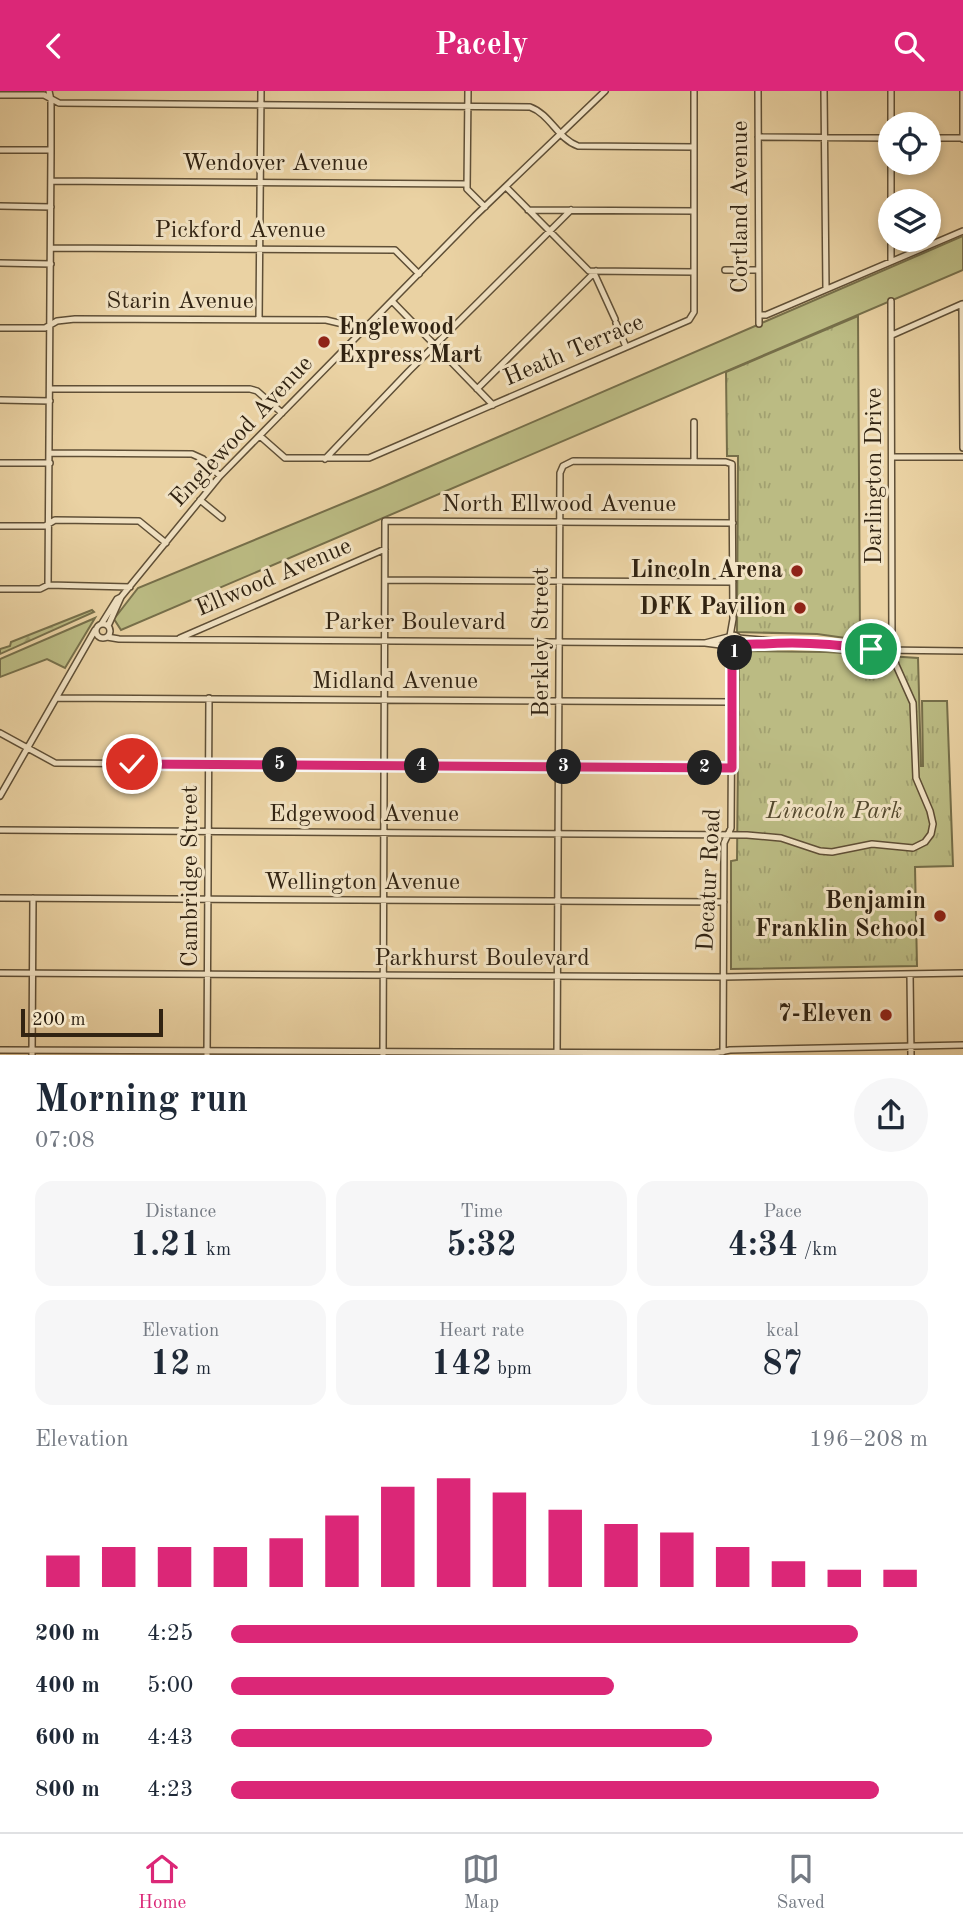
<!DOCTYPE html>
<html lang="en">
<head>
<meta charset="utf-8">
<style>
	body { margin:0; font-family:"Old Standard TT",serif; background:#f6f6f7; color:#1f2937; height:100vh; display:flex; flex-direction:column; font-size:26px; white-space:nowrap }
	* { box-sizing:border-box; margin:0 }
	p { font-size:23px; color:#747a83 }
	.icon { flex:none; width:38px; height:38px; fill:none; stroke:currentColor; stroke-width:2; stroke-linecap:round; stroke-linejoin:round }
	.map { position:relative; height:964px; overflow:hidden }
	.sheet { display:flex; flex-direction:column; background:#fff; flex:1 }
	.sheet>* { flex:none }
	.tools { position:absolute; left:878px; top:21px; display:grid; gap:14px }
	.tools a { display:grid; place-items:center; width:63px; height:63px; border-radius:50%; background:#fff; box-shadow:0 4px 10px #0003; font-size:35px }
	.scale { position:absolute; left:21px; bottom:18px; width:142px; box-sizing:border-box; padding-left:7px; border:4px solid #312312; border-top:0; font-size:19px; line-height:24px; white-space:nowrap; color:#312312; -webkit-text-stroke:5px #f1e2c3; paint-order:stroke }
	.pin { position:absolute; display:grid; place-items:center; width:60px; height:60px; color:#fff; margin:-30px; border:4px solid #fff; border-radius:50%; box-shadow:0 2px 7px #0007 }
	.km { position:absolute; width:35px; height:35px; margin:-18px; border-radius:50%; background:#222; color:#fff; font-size:19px; line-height:35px; text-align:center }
	.round { display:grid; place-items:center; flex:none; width:74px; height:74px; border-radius:37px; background:#f6f6f7 }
	.overview { display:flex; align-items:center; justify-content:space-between; height:119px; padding:0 35px }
	h1 { font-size:38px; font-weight:700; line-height:52px }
	.figures { display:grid; grid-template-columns:repeat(3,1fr); gap:10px; height:119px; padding:7px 35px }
	.figures div { display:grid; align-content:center; border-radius:18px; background:#f6f6f7; text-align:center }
	.figures b { font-size:35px; font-weight:700 }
	.figures small { font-size:19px; font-weight:400 }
	.figures p { font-size:19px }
	.chart { height:196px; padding:14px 35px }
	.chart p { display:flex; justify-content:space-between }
	.chart svg { width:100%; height:126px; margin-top:7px; stroke:#db2777; stroke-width:6 }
	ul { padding:0 35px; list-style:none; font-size:23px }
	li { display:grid; grid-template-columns:112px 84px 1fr; align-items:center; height:52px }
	li i { height:18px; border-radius:9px; background:#db2777 }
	header { display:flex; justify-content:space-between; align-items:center; height:91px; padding:0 35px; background:#db2777; color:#fff; font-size:32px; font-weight:700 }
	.menu { display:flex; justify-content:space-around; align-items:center; height:98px; border-top:2px solid #e0e1e3; background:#fff; font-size:19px; color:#747a83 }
	.menu a { display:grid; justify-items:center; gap:4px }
	.menu .active { color:#db2777 }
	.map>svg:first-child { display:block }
	.grass { fill:#bbbb83; stroke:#766f4a; stroke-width:2 }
	.forest { fill:url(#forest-firs); stroke:#766f4a; stroke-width:2 }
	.park { fill:url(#park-tufts); stroke:#766f4a; stroke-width:2 }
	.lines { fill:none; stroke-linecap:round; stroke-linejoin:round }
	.minor-casing { stroke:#5f4f36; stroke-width:8 }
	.minor { stroke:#f1e2c3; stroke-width:5 }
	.route-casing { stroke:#fff; stroke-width:14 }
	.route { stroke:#db2777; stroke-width:9 }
	.poi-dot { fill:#8f2418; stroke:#f1e2c3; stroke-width:2.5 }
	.labels { text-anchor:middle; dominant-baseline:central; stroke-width:6; stroke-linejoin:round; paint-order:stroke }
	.street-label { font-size:24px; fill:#312312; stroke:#f1e2c3 }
	.poi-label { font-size:24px; font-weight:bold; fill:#312312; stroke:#f1e2c3; text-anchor:end }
	.park-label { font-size:24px; font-style:italic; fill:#54492e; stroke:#f1e2c3 }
</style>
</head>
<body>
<header><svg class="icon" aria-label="back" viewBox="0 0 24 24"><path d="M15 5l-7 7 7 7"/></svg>Pacely<svg class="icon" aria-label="search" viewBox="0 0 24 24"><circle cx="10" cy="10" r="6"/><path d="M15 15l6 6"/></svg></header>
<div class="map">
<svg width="963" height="964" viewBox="0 0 963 964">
	<defs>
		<pattern id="forest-firs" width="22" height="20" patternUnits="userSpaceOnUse" patternTransform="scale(1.75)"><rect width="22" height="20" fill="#bbbb83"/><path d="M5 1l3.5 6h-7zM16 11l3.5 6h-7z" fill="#a1a070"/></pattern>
		<pattern id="park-tufts" width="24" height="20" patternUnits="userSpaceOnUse" patternTransform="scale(1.75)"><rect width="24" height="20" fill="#bbbb83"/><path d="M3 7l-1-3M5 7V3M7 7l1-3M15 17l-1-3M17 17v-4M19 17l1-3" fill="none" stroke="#a1a070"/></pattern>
	</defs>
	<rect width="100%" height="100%" fill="#ead2a3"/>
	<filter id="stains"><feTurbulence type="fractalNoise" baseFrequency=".00286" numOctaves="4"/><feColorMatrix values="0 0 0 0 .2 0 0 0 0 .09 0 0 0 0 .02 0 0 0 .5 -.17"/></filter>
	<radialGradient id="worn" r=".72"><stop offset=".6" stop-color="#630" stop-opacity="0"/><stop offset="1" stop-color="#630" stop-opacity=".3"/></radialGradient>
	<path class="grass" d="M963,145V179L121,539L114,528L138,497L378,398Z
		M95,527L65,577L47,568L0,586V568Z"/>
	<path class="forest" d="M92,519L94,521L0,563V558L10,555L11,551Z"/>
	<path class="park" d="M858,225L860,549L817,543L737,541L738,365H727L726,281Z
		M739,560L826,561L918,567L921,675H923L922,610H947L953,775L915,776L917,875L731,878V770L737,769Z"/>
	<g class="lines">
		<defs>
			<path id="minor" d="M468,0L467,98L485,116
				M758,0L759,233
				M824,0L826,198
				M891,0V59
				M963,0V48
				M0,4H44L59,12L530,16C550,23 558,48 578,55L694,56
				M758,46L891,47
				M929,47H963
				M0,59H51
				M891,72V110
				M51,90L467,93
				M506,96L589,180L694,181
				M0,115L51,116
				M528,119L694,120
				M891,149V170
				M51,157L395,159L419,183
				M0,172L51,173
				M725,179H758
				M594,182L615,228
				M392,210L493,314
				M962,214L963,357
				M759,224H766L963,140
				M259,229L261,0
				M616,232L626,256
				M0,237H45L57,230L75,228L326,229L343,233L357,244
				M892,244L962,213
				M50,298H250L257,300L282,322
				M477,298L596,180
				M0,309L50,310
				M260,345L285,367H369L689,229L694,221V0
				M50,362L192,363L203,368L220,385
				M892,366H963
				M325,368L409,280L571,119
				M694,371V331
				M0,372H50
				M200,409L222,427
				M0,435H45L55,429L139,430L166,452
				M385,489L733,491
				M48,494L51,59V9L49,0
				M0,498H40L48,494L130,496
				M102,532L117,508L121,506L220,385L475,125L605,0
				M96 540a7 7 0 1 1 14 0a7 7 0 1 1-14 0Z
				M108,535L121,506
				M726 551a7 7 0 1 1 14 0a7 7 0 1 1-14 0Z
				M107,546L119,548L705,552L728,555
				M180,547L385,458
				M738,547L773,550
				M705,552L728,546
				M738,556L788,551L828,552L882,559L963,560
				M57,607L733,611
				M0,642L55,672L732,677
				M0,705L95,539
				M0,739L747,744L781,747L820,760L832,761L872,753L913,757L925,751L931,743L933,733L930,720L916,687L913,612L896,574L892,559L891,210
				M0,807L724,811
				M0,882L723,886L963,882
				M910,883L911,964
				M0,959L715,962L730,959L963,954
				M723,961L724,752L731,737L732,574L736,557
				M32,964L33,807
				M207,964L209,607
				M383,964L385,430L733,432
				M557,964L560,382L563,375L573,370L726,371L732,373L733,528L730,545"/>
		</defs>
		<use href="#minor" class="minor-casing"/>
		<use href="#minor" class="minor"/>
	</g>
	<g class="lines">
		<defs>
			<path id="route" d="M132,673L732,677V574L736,557C745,552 754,553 764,553C800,550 835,553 871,558"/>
		</defs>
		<use href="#route" class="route-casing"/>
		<use href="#route" class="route"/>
	</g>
	<g class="poi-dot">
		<circle cx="324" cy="251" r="7"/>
		<circle cx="797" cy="480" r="7"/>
		<circle cx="800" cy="517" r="7"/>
		<circle cx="940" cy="825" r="7"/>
		<circle cx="886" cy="924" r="7"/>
	</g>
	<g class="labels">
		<g class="street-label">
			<text x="275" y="73">Wendover Avenue</text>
			<text transform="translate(741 116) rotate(-90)">Cortland Avenue</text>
			<text x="240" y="140">Pickford Avenue</text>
			<text x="180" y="211">Starin Avenue</text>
			<text transform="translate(574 260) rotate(-23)">Heath Terrace</text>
			<text transform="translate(242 341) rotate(-47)">Englewood Avenue</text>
			<text transform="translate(875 385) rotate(-90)">Darlington Drive</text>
			<text x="559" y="414">North Ellwood Avenue</text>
			<text transform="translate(274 487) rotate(-23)">Ellwood Avenue</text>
			<text x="415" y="532">Parker Boulevard</text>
			<text transform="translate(542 551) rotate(-90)">Berkley Street</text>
			<text x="395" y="591">Midland Avenue</text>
			<text x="364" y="724">Edgewood Avenue</text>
			<text transform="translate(191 785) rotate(-90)">Cambridge Street</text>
			<text transform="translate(710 789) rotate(-87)">Decatur Road</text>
			<text x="362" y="792">Wellington Avenue</text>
			<text x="482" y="868">Parkhurst Boulevard</text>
		</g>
		<g class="poi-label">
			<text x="338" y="237" text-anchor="start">Englewood<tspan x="338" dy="28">Express Mart</tspan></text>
			<text x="783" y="480">Lincoln Arena</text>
			<text x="786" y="517">DFK Pavilion</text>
			<text x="926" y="811">Benjamin<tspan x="926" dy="28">Franklin School</tspan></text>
			<text x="872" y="924">7-Eleven</text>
		</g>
		<g class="park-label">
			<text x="834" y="721">Lincoln Park</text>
		</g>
	</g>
	<rect width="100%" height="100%" filter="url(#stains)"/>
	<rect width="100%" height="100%" fill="url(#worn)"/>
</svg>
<div class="tools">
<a><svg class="icon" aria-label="locate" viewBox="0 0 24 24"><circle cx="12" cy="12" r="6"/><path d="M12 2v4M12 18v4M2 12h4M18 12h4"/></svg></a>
<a><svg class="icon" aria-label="layers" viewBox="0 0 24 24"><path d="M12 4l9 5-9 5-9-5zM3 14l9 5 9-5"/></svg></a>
</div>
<div class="scale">200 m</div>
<div class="pin" style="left:871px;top:558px;background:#1e9e55"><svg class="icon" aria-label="arrive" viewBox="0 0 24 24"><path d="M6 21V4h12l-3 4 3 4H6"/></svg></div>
<div class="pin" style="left:132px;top:673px;background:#d93025"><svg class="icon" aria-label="check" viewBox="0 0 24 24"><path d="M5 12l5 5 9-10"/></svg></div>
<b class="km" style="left:735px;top:562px">1</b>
<b class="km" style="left:705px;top:677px">2</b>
<b class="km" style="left:564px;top:676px">3</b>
<b class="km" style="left:422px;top:675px">4</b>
<b class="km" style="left:280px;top:674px">5</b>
</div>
<section class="sheet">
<div class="overview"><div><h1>Morning run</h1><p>07:08</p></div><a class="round"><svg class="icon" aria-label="share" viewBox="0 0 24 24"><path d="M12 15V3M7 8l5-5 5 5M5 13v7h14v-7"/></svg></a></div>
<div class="figures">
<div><p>Distance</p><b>1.21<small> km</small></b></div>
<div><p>Time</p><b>5:32</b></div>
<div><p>Pace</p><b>4:34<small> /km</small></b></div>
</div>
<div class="figures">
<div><p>Elevation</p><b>12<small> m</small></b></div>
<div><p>Heart rate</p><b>142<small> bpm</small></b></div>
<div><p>kcal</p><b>87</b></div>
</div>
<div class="chart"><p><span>Elevation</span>196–208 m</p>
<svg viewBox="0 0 160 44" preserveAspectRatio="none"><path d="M5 44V33M15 44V30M25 44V30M35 44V30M45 44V27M55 44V19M65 44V9M75 44V6M85 44V11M95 44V17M105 44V22M115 44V25M125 44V30M135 44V35M145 44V38M155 44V38"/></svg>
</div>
<ul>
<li><b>200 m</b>4:25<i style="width:90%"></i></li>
<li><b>400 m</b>5:00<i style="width:55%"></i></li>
<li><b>600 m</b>4:43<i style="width:69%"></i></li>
<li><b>800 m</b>4:23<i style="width:93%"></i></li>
</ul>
</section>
<nav class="menu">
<a class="active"><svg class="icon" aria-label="home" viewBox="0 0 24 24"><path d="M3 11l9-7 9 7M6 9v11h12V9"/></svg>Home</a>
<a><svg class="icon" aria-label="map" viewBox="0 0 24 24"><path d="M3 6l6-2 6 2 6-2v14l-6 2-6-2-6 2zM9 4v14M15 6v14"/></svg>Map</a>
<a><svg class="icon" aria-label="saved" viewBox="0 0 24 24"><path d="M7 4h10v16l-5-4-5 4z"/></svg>Saved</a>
</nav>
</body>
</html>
